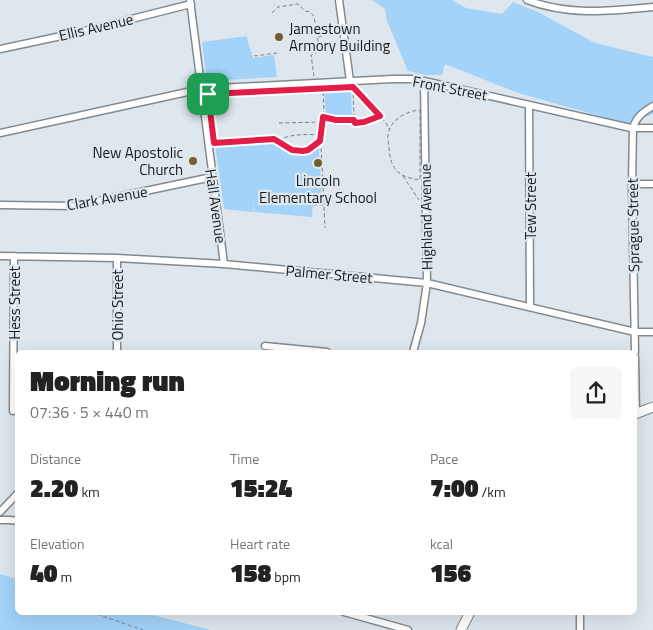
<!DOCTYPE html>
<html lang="en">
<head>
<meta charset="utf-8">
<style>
	body { margin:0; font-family:"Titillium Web",sans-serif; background:#f6f6f6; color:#222; height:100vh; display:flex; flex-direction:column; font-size:19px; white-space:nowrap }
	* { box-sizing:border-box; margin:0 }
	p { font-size:16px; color:#767676 }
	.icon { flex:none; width:28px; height:28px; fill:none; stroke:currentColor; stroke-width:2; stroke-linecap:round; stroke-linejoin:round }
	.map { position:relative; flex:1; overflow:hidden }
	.side { position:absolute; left:15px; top:350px; width:622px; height:265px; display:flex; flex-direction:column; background:#fff; border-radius:8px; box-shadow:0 5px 20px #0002 }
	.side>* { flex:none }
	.pin { position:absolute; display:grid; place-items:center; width:42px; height:42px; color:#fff; margin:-21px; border-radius:10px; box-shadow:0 2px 8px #0006 }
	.round { display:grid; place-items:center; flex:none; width:52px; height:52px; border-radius:8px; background:#f6f6f6 }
	.summary { display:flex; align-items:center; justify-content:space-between; height:85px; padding:0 15px }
	h1 { font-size:28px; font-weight:800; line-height:38px }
	.metrics { display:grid; grid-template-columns:repeat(3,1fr); gap:8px; height:85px; padding:5px 15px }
	.metrics div { display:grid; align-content:center }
	.metrics b { font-size:25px; font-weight:800 }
	.metrics small { font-size:14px; font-weight:400 }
	.metrics p { font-size:14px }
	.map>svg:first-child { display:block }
	.green { fill:#a3d3f9 }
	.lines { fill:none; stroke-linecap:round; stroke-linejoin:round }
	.street-casing { stroke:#828a91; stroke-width:9 }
	.secondary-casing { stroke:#828a91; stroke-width:11 }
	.path { stroke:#7d8388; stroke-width:1; stroke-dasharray:4 2.5; stroke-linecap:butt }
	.street { stroke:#fff; stroke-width:6 }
	.secondary { stroke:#fff; stroke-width:9 }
	.route-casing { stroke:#fff; stroke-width:10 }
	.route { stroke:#e11d48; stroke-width:6 }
	.poi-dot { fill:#70612e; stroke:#dee7ee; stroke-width:2 }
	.labels { text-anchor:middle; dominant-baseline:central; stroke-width:4.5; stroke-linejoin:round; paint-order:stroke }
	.street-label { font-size:15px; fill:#191c1e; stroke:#dee7ee }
	.poi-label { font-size:15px; fill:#191c1e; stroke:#dee7ee; text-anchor:start }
</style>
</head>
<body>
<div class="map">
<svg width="653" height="630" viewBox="0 0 653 630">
	<rect width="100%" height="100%" fill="#dee7ee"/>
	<path class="green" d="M372,0H452L466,8L502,14L513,2L538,12L595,43L653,57V114L628,124L518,93L445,64L442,75H425L408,71L387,21L385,9Z
		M247,36L248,42L253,58L274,55L277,77L207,81L202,42Z
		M324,90H351L352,118L341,119L332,116H326Z
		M274,141C278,142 281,145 284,147C295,155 305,154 316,147L319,149L322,204H313L312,217L254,212V202L253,212L224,209L215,144Z
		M0,574L17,579L18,612L145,613L211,630H0Z"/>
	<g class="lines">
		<defs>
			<path id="street" d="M190,0L224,264
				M339,0L350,81
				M527,0C568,16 611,11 653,7
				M0,49L80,32L191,4
				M529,105L530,307
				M0,133L201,89L392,79H411L424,81L631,128H653
				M632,184H653
				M0,205L74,206L212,177
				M0,256L117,258L224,264L427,283L635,332H653
				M117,258V352
				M265,346L327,352
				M413,352L421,323L427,283L424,81
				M635,352L632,184L633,128C636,117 643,112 653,106
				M635,357L636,414
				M13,411L14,256
				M0,512L18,493
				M0,520H10L18,521
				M344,612L408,630
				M580,612V630"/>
			<path id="secondary" d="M635,414L653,407
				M461,630L470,612"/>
		</defs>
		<use href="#street" class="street-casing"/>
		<use href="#secondary" class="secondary-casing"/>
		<path class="path" d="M272,13L278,7L298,4L305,11L310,12L314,16L319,47L316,53L311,55L314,76
			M317,28L322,29L324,32L335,30
			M310,34L316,33
			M318,37L322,36L324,33
			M255,55V56L277,53
			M355,89L386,123L389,129
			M420,110V180C398,177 390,169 389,147C388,142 387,136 389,131C392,119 407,111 420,110Z
			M324,117L336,120H354L353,87
			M345,121L346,122H352V126H355
			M279,123L322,122
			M355,123L364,122L379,116
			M278,140C291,134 307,134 321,135
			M320,142L321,146L325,228
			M215,143L274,139L292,150H308L319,141L322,132L324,112L323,89
			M403,176L419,200
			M313,205H323
			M91,612L143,630"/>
		<use href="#street" class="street"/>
		<use href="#secondary" class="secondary"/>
	</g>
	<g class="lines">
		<defs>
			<path id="route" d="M353,87L380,116L364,122L355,123L354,120H336L323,117L320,141L308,150L303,151L292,150L274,139L214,143L208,94Z"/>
		</defs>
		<use href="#route" class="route-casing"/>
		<use href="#route" class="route"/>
	</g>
	<g class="poi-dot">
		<circle cx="279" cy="37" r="5"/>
		<circle cx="193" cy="161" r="5"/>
		<circle cx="318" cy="163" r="5"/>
	</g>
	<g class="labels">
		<g class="street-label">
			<text transform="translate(96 27) rotate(-13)">Ellis Avenue</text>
			<text transform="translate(450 88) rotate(11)">Front Street</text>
			<text transform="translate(107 198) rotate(-10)">Clark Avenue</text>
			<text transform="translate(216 206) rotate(82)">Hall Avenue</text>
			<text transform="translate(530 206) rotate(-90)">Tew Street</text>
			<text transform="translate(426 217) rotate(-91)">Highland Avenue</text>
			<text transform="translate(633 225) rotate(-91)">Sprague Street</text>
			<text transform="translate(329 274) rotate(5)">Palmer Street</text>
			<text transform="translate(14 303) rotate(-90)">Hess Street</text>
			<text transform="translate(117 305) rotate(-90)">Ohio Street</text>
		</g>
		<g class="poi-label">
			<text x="289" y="28">Jamestown<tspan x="289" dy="17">Armory Building</tspan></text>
			<text x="183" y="152" text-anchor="end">New Apostolic<tspan x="183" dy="17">Church</tspan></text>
			<text x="318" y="180" text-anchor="middle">Lincoln<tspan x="318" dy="17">Elementary School</tspan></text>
		</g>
	</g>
</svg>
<div class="pin" style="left:208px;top:94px;background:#1e9e55"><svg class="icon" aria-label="arrive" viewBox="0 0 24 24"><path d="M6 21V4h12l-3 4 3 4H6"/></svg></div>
<section class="side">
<div class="summary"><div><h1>Morning run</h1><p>07:36 · 5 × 440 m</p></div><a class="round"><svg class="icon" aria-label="share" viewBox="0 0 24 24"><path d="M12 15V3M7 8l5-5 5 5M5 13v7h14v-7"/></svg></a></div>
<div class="metrics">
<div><p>Distance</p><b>2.20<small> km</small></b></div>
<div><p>Time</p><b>15:24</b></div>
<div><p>Pace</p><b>7:00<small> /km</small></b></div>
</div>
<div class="metrics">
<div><p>Elevation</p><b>40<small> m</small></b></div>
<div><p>Heart rate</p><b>158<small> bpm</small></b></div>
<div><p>kcal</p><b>156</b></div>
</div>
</section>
</div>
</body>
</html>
